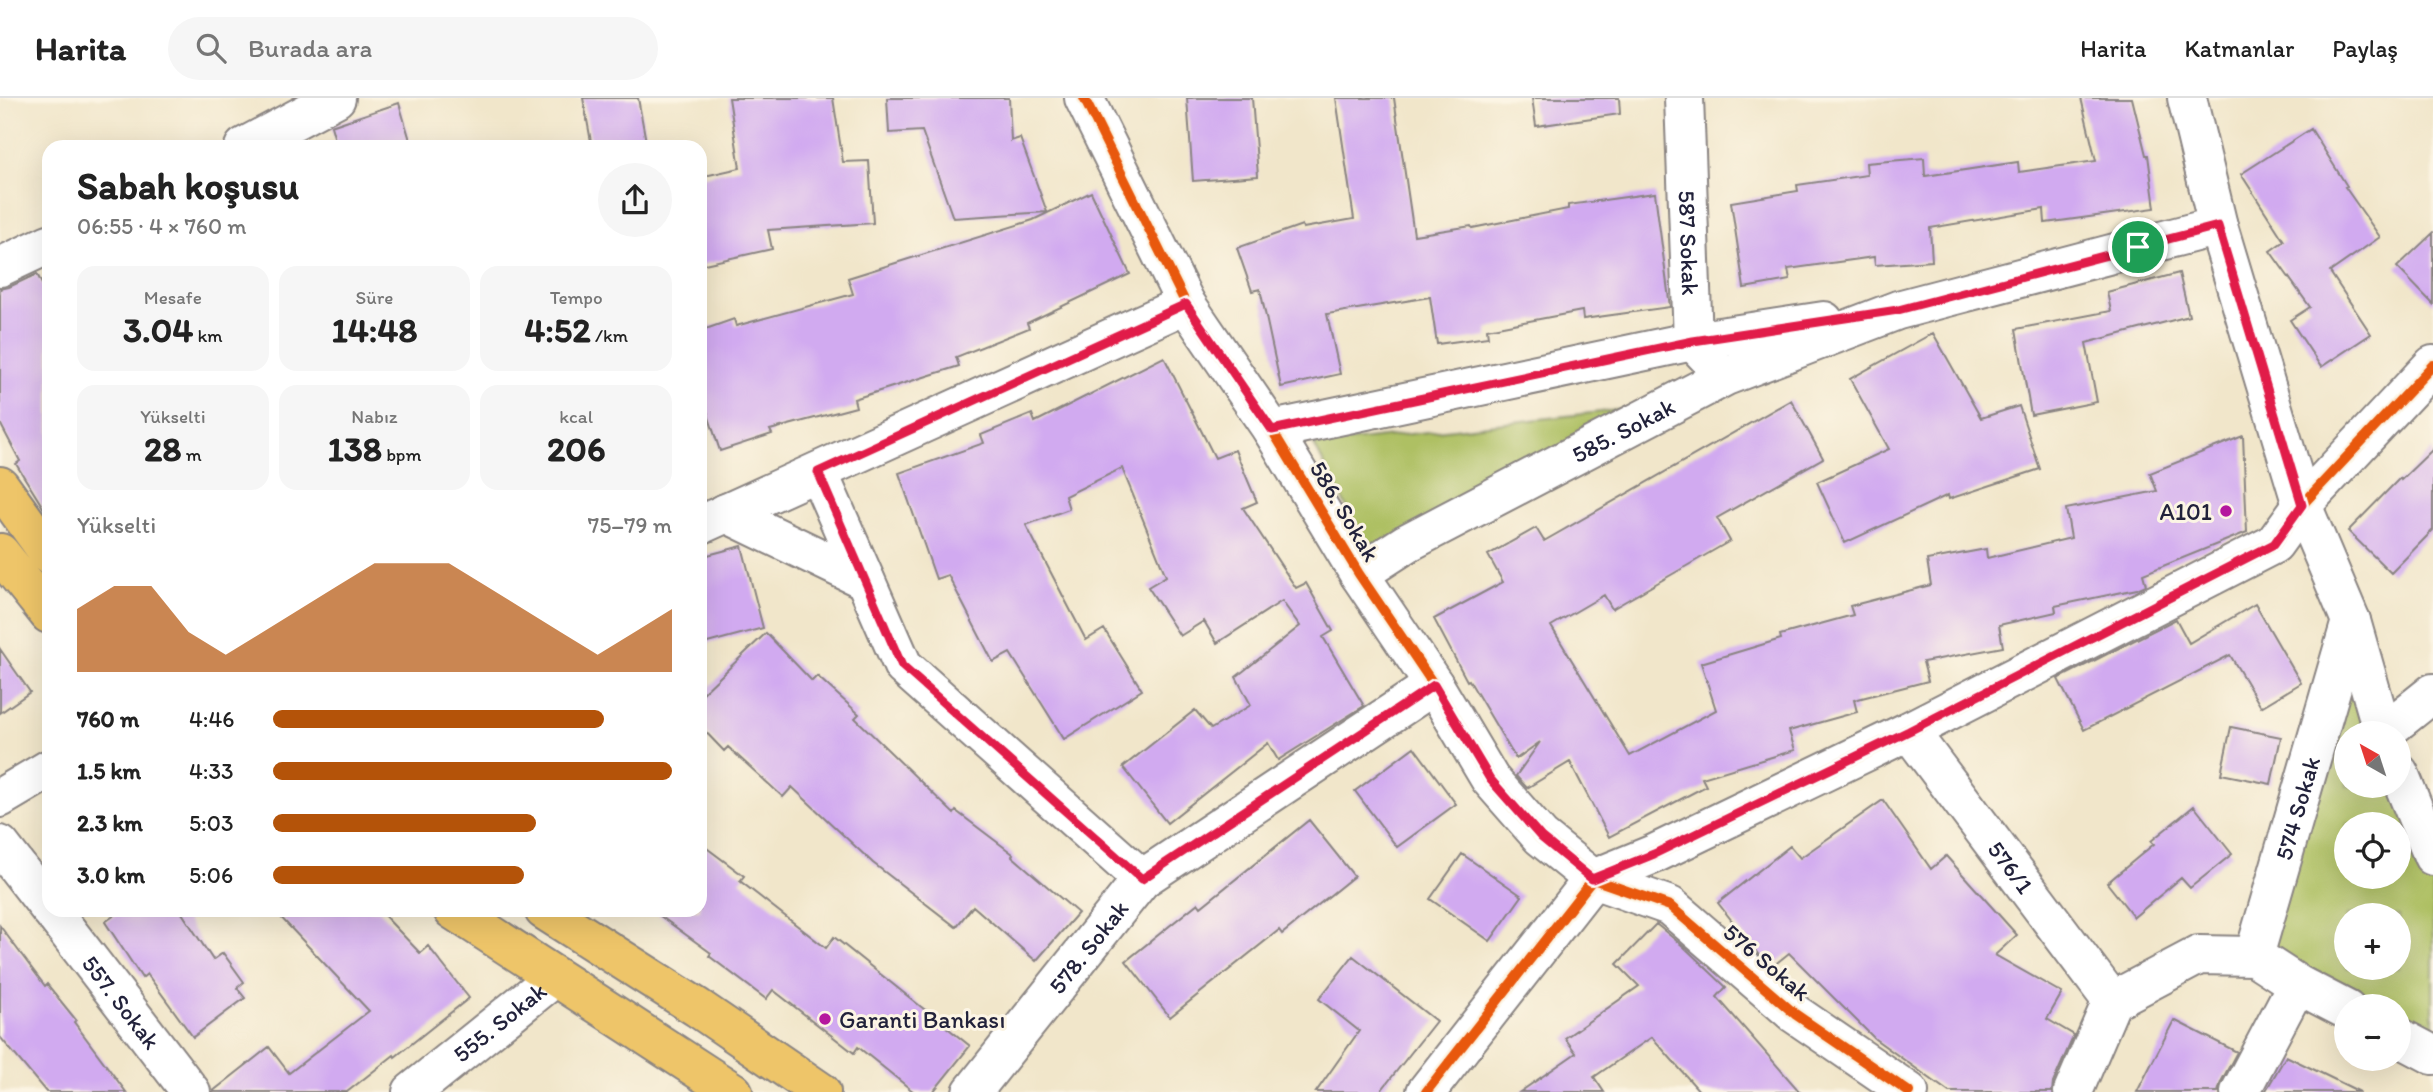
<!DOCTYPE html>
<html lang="tr">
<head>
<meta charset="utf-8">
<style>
	body { margin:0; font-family:Itim,sans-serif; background:#f6f6f6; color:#222; height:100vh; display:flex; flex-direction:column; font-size:26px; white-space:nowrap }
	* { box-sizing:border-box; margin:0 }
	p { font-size:23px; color:#767676 }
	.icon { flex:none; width:38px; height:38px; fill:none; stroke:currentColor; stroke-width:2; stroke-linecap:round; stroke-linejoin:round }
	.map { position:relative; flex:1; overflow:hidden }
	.details { position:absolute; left:42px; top:42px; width:665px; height:777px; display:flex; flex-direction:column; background:#fff; border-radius:21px; box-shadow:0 7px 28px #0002 }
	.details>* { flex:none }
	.needle { width:46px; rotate:321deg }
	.tools { position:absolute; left:2334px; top:623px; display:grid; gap:14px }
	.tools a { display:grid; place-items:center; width:77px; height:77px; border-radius:50%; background:#fff; box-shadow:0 7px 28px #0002; font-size:35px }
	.pin { position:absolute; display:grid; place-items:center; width:60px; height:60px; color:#fff; margin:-30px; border:4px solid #fff; border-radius:50%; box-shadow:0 2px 7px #0007 }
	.round { display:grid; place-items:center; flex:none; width:74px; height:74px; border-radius:37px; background:#f6f6f6 }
	.summary { display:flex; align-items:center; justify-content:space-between; height:119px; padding:0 35px }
	h1 { font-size:38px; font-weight:800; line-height:52px }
	.figures { display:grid; grid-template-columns:repeat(3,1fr); gap:10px; height:119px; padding:7px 35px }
	.figures div { display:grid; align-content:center; border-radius:18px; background:#f6f6f6; text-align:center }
	.figures b { font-size:35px; font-weight:800 }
	.figures small { font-size:19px; font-weight:400 }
	.figures p { font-size:19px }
	.chart { height:196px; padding:14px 35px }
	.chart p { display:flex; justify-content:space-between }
	.chart svg { width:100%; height:126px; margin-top:7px; fill:#b45309; opacity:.7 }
	ul { padding:0 35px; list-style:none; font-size:23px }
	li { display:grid; grid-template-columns:112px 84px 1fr; align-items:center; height:52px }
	li i { height:18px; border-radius:9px; background:#b45309 }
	header { display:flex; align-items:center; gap:42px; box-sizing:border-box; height:98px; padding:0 35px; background:#fff; border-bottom:2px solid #e0e0e0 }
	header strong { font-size:33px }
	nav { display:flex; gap:38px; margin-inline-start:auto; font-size:24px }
	.search { width:490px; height:63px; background:#f6f6f6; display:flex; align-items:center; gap:18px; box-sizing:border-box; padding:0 24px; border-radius:38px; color:#767676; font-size:26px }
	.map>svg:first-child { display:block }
	.green { fill:#aec063; stroke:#68714f; stroke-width:2; fill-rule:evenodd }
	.building { fill:#d1aaf0 }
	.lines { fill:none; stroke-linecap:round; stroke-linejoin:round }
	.minor-casing { stroke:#8a8482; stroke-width:42 }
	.major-casing { stroke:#8a8482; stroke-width:42 }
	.minor { stroke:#fff; stroke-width:38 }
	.major { stroke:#eec569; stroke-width:38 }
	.cycleway-casing { stroke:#fcf5e5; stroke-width:15 }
	.cycleway { stroke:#e8590c; stroke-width:10 }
	.route-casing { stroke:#fff; stroke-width:14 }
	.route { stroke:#e11d48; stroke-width:9 }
	.poi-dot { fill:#b5179e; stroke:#fcf5e5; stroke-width:2.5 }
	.labels { text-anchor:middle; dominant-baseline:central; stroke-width:6; stroke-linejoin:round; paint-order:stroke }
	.street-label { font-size:24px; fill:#22223b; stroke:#fcf5e5 }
	.poi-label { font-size:24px; fill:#22223b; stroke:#fcf5e5; text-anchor:end }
</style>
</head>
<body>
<header>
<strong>Harita</strong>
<div class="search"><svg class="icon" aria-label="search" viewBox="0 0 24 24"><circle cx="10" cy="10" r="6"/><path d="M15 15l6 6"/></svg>Burada ara</div>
<nav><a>Harita</a><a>Katmanlar</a><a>Paylaş</a></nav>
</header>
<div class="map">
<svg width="2433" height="994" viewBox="0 0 2433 994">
	<rect width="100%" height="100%" fill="#fcf5e5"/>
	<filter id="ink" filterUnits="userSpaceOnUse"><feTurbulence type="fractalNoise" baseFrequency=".0143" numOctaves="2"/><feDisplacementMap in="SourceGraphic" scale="14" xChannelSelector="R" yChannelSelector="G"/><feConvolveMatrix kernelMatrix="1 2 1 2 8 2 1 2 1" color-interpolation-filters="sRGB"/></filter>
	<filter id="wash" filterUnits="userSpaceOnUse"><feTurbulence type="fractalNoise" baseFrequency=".00686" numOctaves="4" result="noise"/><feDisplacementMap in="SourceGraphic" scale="28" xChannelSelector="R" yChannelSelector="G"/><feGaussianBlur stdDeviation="1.57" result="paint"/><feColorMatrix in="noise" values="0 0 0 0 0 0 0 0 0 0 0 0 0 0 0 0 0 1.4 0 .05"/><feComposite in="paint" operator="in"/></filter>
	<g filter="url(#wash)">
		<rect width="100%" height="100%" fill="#f1e6ca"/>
		<path class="green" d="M1653,308L1370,454L1314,347Z
			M2351,523L2383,635H2347V688H2399L2433,758V957L2399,939V908H2347L2254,858ZM2347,726H2399V779H2347ZM2347,817H2399V870H2347Z"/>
		<g id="blocks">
			<path class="building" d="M583,0H638L647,49H592Z
				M729,0H833L843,64L869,63L873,125L768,132L772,151L700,167V79L740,70Z
				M887,0H1009L1011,43L1020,40L1047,114L953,120L922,33L889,35Z
				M1187,0H1252L1258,78L1193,83Z
				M1336,0H1394L1414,137L1471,128L1472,130L1568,111V107L1655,95L1670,209L1583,221L1582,213L1487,231L1488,239L1437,246L1430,199L1327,216L1340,276L1281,289L1260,191L1252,193L1237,150L1302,127L1303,130L1354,121Z
				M1532,0H1619L1620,16L1536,28Z
				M2081,0H2132L2146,57H2148L2155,110L2045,125L2044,111L1930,130L1932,163L1875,167L1874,159L1788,171L1790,182L1744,190L1731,104L1798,93L1797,87L1867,77L1866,65L1924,60L1925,78L2018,64L2019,74L2096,63Z
				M399,5L412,49H337L331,28Z
				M2311,31L2347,88L2345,89L2380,139L2330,174L2371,236L2321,269L2290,222L2310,209L2270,153L2284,143L2241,76Z
				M1091,94L1130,176L1027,225L1029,230L956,259L959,268L854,301L856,309L770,332L772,336L720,353L700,292V233L734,221L736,228L853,196L848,180L1033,122Z
				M2433,135V206L2397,169Z
				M2179,175L2189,218L2086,245L2097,304L2031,317L2016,231L2111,213L2107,194Z
				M37,176L49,200V419L16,366L20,363L0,325V191L9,189Z
				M1933,235L1981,320L2019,308L2040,371L1949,401L1948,397L1845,445L1817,384L1889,351L1850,281Z
				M1164,259L1215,360L1235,352L1257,404L1243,410L1296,490L1306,485L1333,533L1323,539L1364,608L1278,662L1268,645L1167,725L1123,669L1195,612L1211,631L1251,607L1236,579L1300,528L1282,503L1217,545L1204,523L1180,538L1148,489L1166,478L1122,370L1065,398L1069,411L1026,427L1086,542L1104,531L1142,592L1064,641L1010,555L993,564L948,477L936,481L899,375L984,345L981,337L1032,316L1035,324Z
				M1791,302L1823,360L1717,420L1730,443L1612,511L1604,497L1551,528L1630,658L1716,612L1701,565L1781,541L1780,537L1853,517L1850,508L1931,487L1927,462L1986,451L1987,460L2071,440L2066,411L2157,393L2150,375L2243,338L2247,434L2143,476L2146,487L2137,491L2055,508L2056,514L1999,527L2003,549L1923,564L1928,583L1854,602L1857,614L1789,633L1795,652L1702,680L1706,688L1609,739L1570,664L1527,690L1516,678L1540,644L1516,661L1469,582L1467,583L1434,521L1503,484L1488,457L1536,430L1544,443Z
				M2433,351V432L2391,475L2348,433L2400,380L2401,382Z
				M742,448L763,530L700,547V459Z
				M2255,506L2301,585L2261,609L2230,557L2084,632L2058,581L2176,521L2189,545Z
				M766,535L812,583L817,578L859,616L855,620L954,716L956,713L1013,756L1012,758L1078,815L1036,863L973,808L956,829L873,765L792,689L783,699L728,649L724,653L700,628V598Z
				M0,551L30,594L0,615Z
				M2231,629L2281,639L2271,686L2221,676Z
				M1414,649L1456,706L1397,749L1355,693Z
				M1883,702L1931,771L1946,758L2017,837L1995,857L2062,895L2047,921L2074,937L2053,985L2052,994H1949L1875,941L1789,855L1773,868L1758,856L1718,805L1790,748L1800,760Z
				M2194,708L2232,756L2190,790L2181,780L2134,819L2107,785L2154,746L2151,743Z
				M1309,722L1354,778L1282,836L1279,832L1170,919L1126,863L1198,805L1201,809Z
				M700,745L744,778L740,783L826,850L834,839L970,948L933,994H914L858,949L854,955L773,892L766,901L709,858L711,855L652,812H700Z
				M1462,756L1522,798L1490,843L1430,801Z
				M122,812H180L213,862L223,855L244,884L237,890L245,900L193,939L147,876L142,880L105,824Z
				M274,812H379L420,855L428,848L469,900L395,959L394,957L347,994H212L269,949L289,975L369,913Z
				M1656,826L1684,849L1726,889L1717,899L1800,994H1700L1652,939L1594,979L1604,994H1520L1576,955L1565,940L1639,888L1617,866Z
				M0,828L45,888L47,886L76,922L74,924L126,994H46L0,939Z
				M1353,858L1436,923L1380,994H1316L1359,933L1319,901Z
				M2174,922L2237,954L2221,984L2218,994H2137Z
				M2286,958L2360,994H2265Z"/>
		</g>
	</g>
	<g filter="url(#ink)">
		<use href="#blocks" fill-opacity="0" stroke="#8a8482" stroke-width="2"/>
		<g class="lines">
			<defs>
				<g id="minor">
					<path d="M1084,0L1186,206L1272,332L1359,476L1434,587L1490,681L1541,739L1593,781L1670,808L1795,916L1909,994"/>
					<path id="s1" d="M1684,0L1693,243L1710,261"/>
					<path d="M2187,0L2218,128L2302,407L2351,523L2383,635"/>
					<path d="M244,49L336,0"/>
					<path d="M0,169L49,146"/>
					<path d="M1272,332L1693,243L1824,223"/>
					<path d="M818,374L903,568L1142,781"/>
					<path d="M726,415L865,482"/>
					<path d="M700,427L1186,206"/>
					<path id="s2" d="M1359,476L1407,445L1726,278L1898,212L2218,128"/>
					<path id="s3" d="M1909,633L2112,903"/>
					<path d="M2383,635L2433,595"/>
					<path d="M2399,675L2433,758"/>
					<path d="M0,700L49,671"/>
					<path d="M0,747L49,810"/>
					<path id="s4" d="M51,812L191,994"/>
					<path id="s5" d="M2254,858L2351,523"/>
					<path d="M2399,939L2433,957"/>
					<path id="s6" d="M412,994L555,879"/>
					<path id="s7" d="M972,994L1142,781L1434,587"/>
					<path d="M1426,994L1593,781L1654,756L1909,633L2274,446L2302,407L2433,267"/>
					<path d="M2073,994L2112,903L2199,857L2254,858L2297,886L2347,912"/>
					<path d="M2240,994L2297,886"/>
				</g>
				<path id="major" d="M0,388L49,456
					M0,455L49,516
					M453,812L733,994
					M544,812L698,910L821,994"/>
			</defs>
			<use href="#minor" class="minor-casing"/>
			<use href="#major" class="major-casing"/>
			<use href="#minor" class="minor"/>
			<use href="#major" class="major"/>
			<defs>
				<path id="cycleway" d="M1084,0L1186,206L1272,332L1359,476L1434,587L1490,681L1541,739L1593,781L1670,808L1795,916L1909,994
					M1426,994L1593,781L1654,756L1909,633L2274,446L2302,407L2433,267"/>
			</defs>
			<use href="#cycleway" class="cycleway-casing"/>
			<use href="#cycleway" class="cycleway"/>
		</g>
	</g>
	<g class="lines" filter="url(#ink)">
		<defs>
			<path id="route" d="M2218,128L2302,407L2274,446L1909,633L1654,756L1592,781L1541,739L1490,681L1434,587L1142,781L902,568L818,374L1186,206L1272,332L1693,243L1898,212Z"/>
		</defs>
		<use href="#route" class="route-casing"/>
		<use href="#route" class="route"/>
	</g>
	<g class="poi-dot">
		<circle cx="2226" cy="413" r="7"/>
		<circle cx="825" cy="921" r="7"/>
	</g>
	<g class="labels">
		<g class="street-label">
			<text stroke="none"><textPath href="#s1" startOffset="145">587 Sokak</textPath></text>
			<text stroke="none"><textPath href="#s2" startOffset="301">585. Sokak</textPath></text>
			<text transform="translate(1345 413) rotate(59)">586. Sokak</text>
			<text stroke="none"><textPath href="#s5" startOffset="154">574 Sokak</textPath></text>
			<text stroke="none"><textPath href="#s3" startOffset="170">576/1</textPath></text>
			<text stroke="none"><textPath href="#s7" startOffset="186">578. Sokak</textPath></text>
			<text transform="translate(1767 864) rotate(40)">576 Sokak</text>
			<text stroke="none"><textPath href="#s4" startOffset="116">557. Sokak</textPath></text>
			<text stroke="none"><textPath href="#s6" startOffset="112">555. Sokak</textPath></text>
		</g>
		<g class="poi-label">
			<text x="2212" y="413">A101</text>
			<text x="839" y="921" text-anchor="start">Garanti Bankası</text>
		</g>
	</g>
</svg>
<div class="tools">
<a><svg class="needle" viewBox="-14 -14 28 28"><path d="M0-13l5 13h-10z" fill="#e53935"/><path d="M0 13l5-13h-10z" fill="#767676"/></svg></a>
<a><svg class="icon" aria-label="locate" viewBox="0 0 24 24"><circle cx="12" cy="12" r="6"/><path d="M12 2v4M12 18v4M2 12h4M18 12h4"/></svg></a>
<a>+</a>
<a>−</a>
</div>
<div class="pin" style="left:2138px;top:149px;background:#1e9e55"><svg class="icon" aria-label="arrive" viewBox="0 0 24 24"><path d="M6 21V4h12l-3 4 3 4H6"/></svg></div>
<section class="details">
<div class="summary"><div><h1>Sabah koşusu</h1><p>06:55 · 4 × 760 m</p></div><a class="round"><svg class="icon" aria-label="share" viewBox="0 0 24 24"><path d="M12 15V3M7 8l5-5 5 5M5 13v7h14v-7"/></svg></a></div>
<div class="figures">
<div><p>Mesafe</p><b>3.04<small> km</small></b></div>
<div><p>Süre</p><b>14:48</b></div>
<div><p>Tempo</p><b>4:52<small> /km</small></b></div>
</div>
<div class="figures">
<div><p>Yükselti</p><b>28<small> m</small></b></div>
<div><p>Nabız</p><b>138<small> bpm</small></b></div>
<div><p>kcal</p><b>206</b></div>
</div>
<div class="chart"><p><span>Yükselti</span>75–79 m</p>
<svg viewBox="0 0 160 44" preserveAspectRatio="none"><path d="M0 44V22L10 14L20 14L30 30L40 38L50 30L60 22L70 14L80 6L90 6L100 6L110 14L120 22L130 30L140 38L150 30L160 22V44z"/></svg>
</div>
<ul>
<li><b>760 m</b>4:46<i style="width:83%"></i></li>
<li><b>1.5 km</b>4:33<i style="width:100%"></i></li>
<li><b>2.3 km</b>5:03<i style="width:66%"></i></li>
<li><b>3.0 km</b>5:06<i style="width:63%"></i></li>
</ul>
</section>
</div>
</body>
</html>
